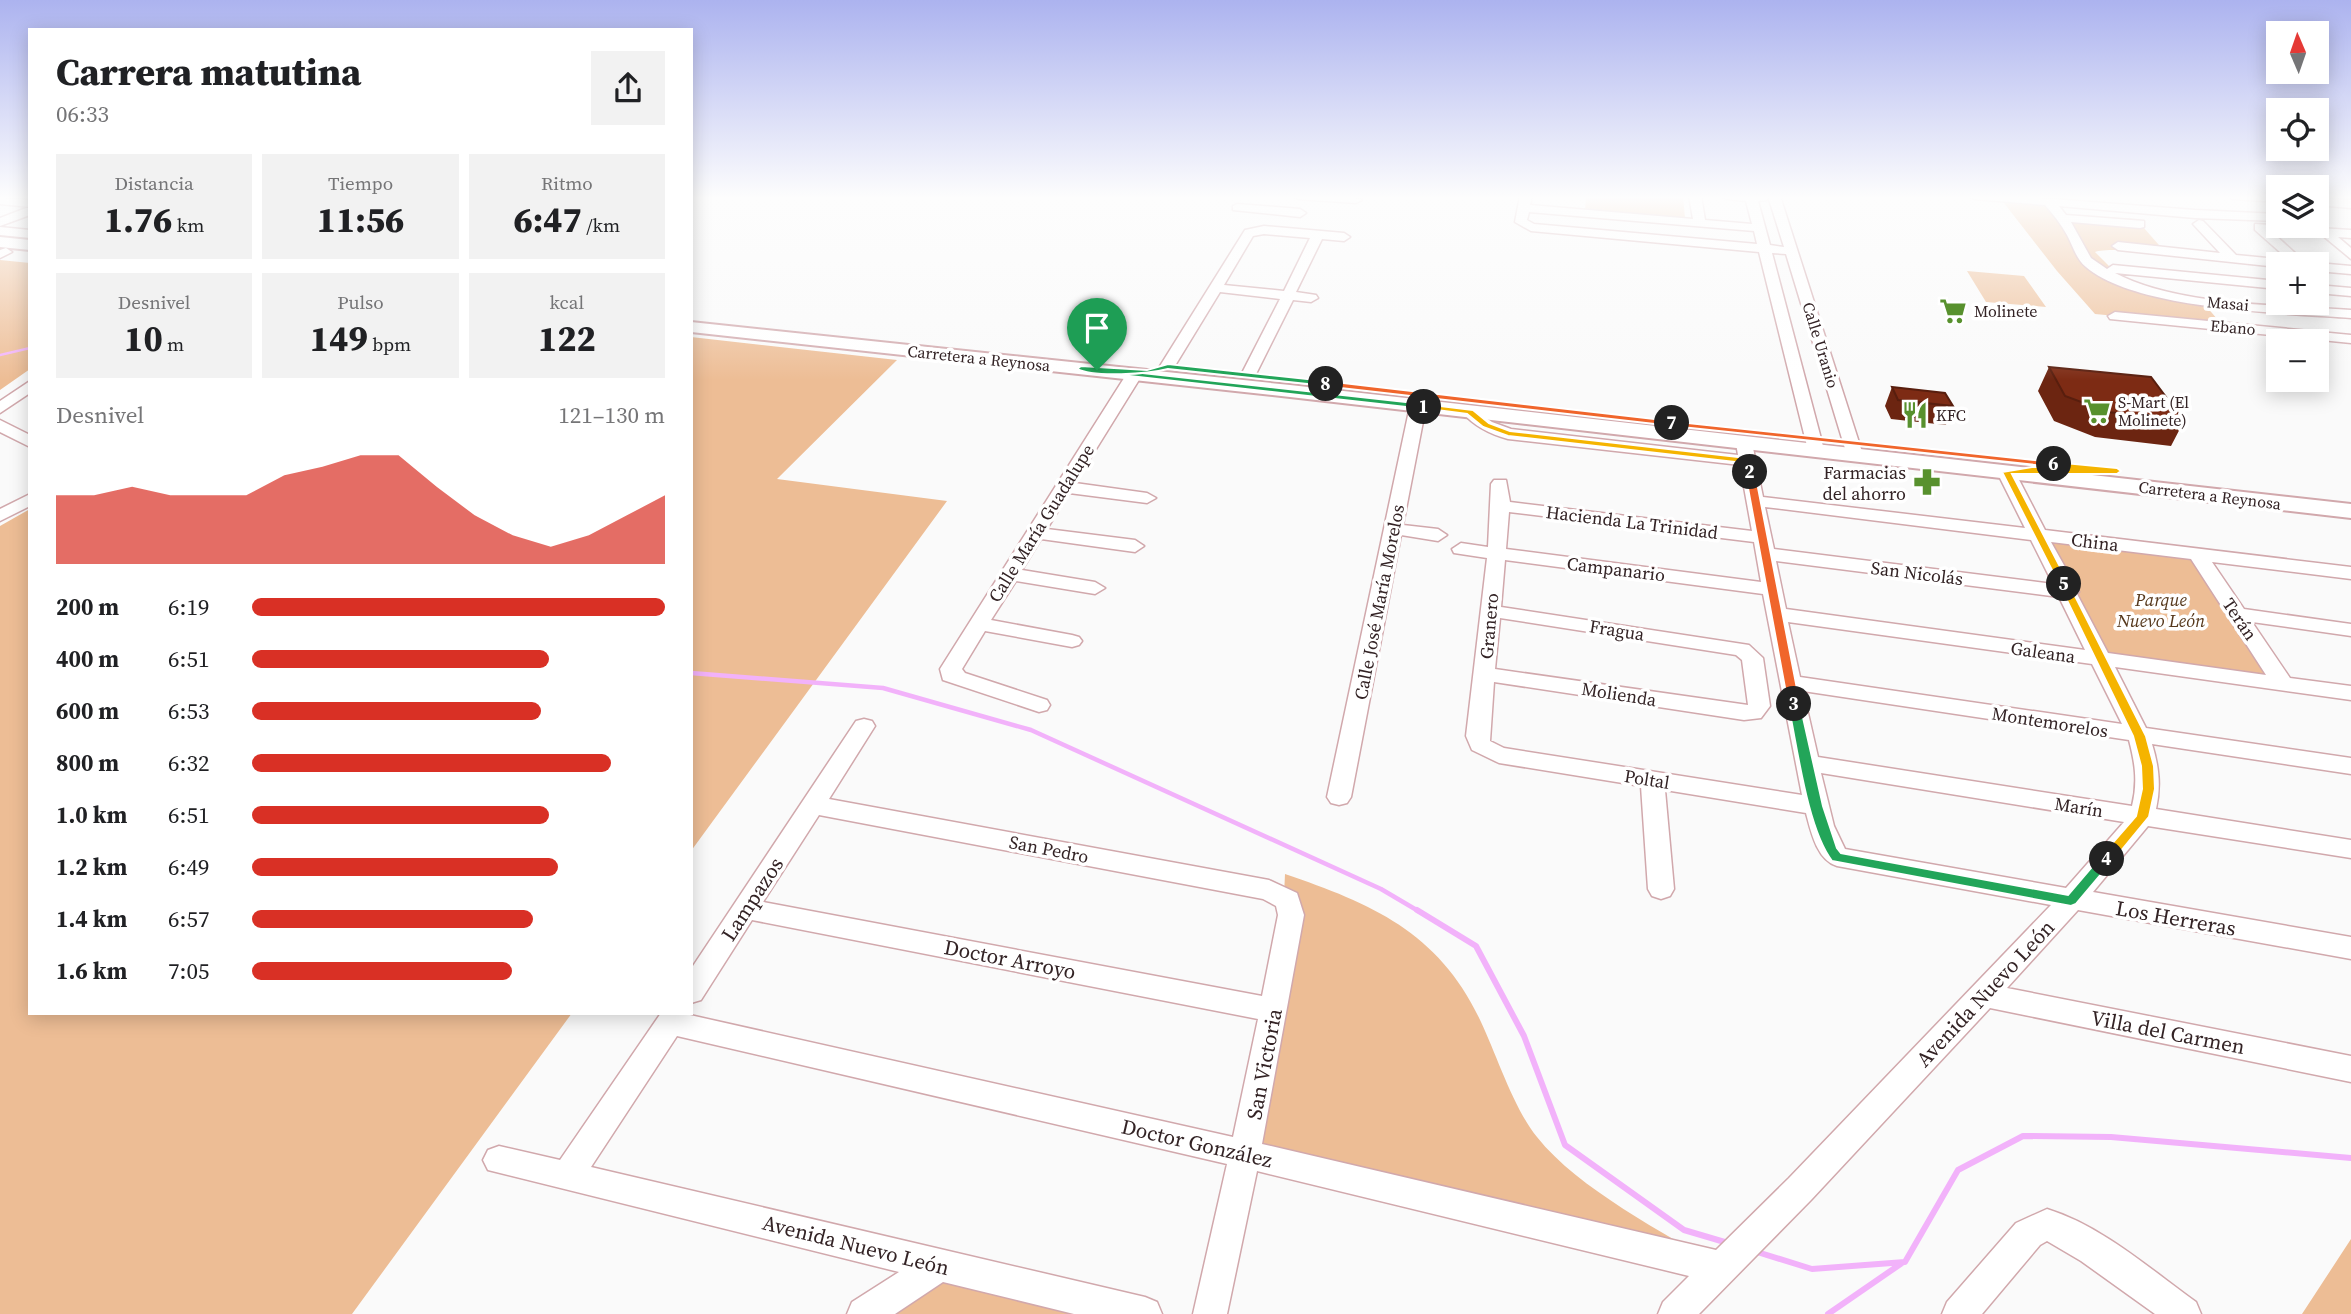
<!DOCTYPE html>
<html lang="es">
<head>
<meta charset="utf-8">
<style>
	body { margin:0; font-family:"Source Serif 4",serif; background:#f2f2f2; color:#202124; height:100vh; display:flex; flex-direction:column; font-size:26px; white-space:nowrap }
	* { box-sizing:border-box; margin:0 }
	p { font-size:23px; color:#757577 }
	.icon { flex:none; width:38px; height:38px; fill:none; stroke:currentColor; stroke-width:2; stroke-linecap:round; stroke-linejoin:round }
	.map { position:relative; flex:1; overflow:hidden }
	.drawer { position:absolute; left:28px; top:28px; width:665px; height:987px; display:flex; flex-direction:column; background:#fff; border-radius:0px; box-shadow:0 4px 18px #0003 }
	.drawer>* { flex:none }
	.needle { width:46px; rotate:358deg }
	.buttons { position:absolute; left:2266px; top:21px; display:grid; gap:14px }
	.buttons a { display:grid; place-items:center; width:63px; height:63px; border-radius:0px; background:#fff; box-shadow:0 4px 18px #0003; font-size:35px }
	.pin { position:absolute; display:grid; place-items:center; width:60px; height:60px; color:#fff; margin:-72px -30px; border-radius:50% 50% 50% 0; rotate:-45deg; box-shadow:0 0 7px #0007 }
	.pin .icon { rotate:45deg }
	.km { position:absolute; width:35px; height:35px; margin:-18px; border-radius:50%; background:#222; color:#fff; font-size:19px; line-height:35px; text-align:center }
	.round { display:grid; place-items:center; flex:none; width:74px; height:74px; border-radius:0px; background:#f2f2f2 }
	.headline { display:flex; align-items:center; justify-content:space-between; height:119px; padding:0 28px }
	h1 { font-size:38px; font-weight:800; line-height:52px }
	.metrics { display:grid; grid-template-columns:repeat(3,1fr); gap:10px; height:119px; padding:7px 28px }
	.metrics div { display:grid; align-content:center; border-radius:0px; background:#f2f2f2; text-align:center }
	.metrics b { font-size:35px; font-weight:800 }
	.metrics small { font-size:19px; font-weight:400 }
	.metrics p { font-size:19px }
	.chart { height:196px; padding:14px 28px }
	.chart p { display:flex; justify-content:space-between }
	.chart svg { width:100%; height:126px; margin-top:7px; fill:#d93025; opacity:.7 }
	ul { padding:0 28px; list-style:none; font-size:23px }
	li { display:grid; grid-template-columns:112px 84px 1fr; align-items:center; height:52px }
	li i { height:18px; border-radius:9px; background:#d93025 }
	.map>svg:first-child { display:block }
	.green { fill:#edbd95 }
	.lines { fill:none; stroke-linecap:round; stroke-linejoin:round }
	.stream-far2 { stroke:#f2b2fa; stroke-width:2.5 }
	.stream-far1 { stroke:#f2b2fa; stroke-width:4.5 }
	.stream { stroke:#f2b2fa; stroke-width:6 }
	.minor-casing { stroke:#d1a8ac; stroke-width:3 }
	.major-casing { stroke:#d1a8ac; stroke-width:4 }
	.minor { fill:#fff; fill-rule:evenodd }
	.major { fill:#fff; fill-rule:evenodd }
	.wall { fill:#6c2511 }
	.building { fill:#7d2b14; stroke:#581e0e; stroke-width:2 }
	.split-1 { fill:#22a559; stroke:#fff; stroke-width:2 }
	.split-2 { fill:#f5b400; stroke:#fff; stroke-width:2 }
	.split-3 { fill:#f0652b; stroke:#fff; stroke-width:2 }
	.split-4 { fill:#22a559; stroke:#fff; stroke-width:2 }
	.split-5 { fill:#f5b400; stroke:#fff; stroke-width:2 }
	.split-6 { fill:#f5b400; stroke:#fff; stroke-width:2 }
	.split-7 { fill:#f0652b; stroke:#fff; stroke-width:2 }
	.split-8 { fill:#f0652b; stroke:#fff; stroke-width:2 }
	.split-9 { fill:#22a559; stroke:#fff; stroke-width:2 }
	.labels { text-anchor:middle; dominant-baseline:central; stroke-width:7; stroke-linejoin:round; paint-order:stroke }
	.far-street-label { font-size:16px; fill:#332325; stroke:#fff }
	.far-poi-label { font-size:16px; fill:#332325; stroke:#fff; text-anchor:start }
	.poi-label { font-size:18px; fill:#332325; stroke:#fff; text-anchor:end }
	.street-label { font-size:18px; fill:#332325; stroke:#fff }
	.park-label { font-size:18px; font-style:italic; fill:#56381c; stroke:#fff }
	.near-street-label { font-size:21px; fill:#332325; stroke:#fff }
</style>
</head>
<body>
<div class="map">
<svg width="2351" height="1314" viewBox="0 0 2351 1314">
	<rect width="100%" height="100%" fill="#fafafa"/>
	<path class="green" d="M1586,196H1683L1685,218L1585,211Z
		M2000,198L2048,202L2062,218H2076L2073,215L2136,219L2166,253C2151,251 2104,248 2095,252L2124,281L2201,300L2223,326L2095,314L2057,271Z
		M0,260L30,263V369L0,390Z
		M1967,271L2024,276L2046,307L1986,302Z
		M691,337L897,360L777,479L947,501L691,851Z
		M30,509V1013H572L352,1314H0V526Z
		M2038,535L2198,555L2283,684L2103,661Z
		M1285,874C1373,904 1440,933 1481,1022C1497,1056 1514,1109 1537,1137C1578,1189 1665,1233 1722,1268L1246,1154L1284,896Z
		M2351,1239V1314H2302Z
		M940,1265L1145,1314H862Z"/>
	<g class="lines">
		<path class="stream-far2" d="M0,355L30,348"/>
		<path class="stream-far1" d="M691,673L883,688L1031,730L1381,889L1420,912"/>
		<path class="stream" d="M1417,910L1476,946L1524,1036L1565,1145L1684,1230L1728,1243
			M1754,1251L1812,1269L1905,1262L1958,1170L2023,1136L2111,1137L2351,1158
			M1828,1314L1902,1263"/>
		<defs>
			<path id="minor" d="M1292,196H1345L1362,200L1356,203L1298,199Z
				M1520,196H1532L1530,205L1693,219L1689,196H1701L1705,220L1752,224L1746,201L1727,199L1721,196H1767V200L1758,201L1770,245L1784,247L1768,196H1780L1863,455L1861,459L1855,460L1847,455L1786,254L1772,253L1824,450L1816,455L1808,450L1759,252L1531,231L1515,222ZM1529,212L1754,231L1757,244L1534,224L1527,220Z
				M1968,196H2014L2195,210L2278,214V221L2195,218L2059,206L2066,215L2144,221V227L2140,228L2071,222L2091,258L2107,269L2113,265L2278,281V289L2115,273C2178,306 2281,305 2351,310V318C2285,313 2136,310 2086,267C2076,259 2073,246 2067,235C2061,224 2053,214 2045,205L1974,199Z
				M2227,196H2278V202L2233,199Z
				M0,198L30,200V207L0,204Z
				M2317,199L2351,200V208L2317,205Z
				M1237,204L1300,209L1306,213L1300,217L1233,210V206Z
				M26,208H30V215L0,226V218Z
				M2199,220L2203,221L2236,255L2289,260L2255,230V224L2351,230V238L2338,237L2351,248V259L2322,235L2272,232L2307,264H2278V267L2118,250L2112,246L2118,242L2220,253L2193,224Z
				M1264,226L1344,233L1350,237L1344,241L1322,239L1296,292L1316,295L1318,298L1311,302L1293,300L1254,378H1244L1241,375L1280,299L1220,292L1173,369H1163L1160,366L1245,230ZM1264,234L1310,238L1284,291L1224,285L1253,236Z
				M0,227L30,230V238L0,235Z
				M6,248L12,252L0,258V250Z
				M2317,263L2351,266V274L2317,271V264H2312Z
				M2317,285L2351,288V296L2317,293Z
				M2115,312L2351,335V343L2110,319L2108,316Z
				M1134,370L1142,375L1075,483L1147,493L1156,498L1147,503L1069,493L1047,529L1135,540L1144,546L1135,552L1041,539L1022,570L1095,582L1105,588L1095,594L1016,581L991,620L1072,635L1079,637L1082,641L1079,645L1072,647L985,631L962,669L965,673L1047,700L1050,705L1047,710L1039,712L943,680L940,669L1126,375Z
				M30,381V393L0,413V401Z
				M1418,401L1426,406L1403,525L1438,529L1447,535L1438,541L1401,535L1351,797L1347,803L1339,805L1331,803L1327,797L1410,406Z
				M1470,407L1492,422L1511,429L1738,455L1736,443L1744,438L1752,443L1763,497L2025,528L1997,472L2006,467L2015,472L2045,530L2351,567V579L2212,562L2244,609L2351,624V636L2252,622L2290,678L2351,686V700L2115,667L2146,728L2351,758V774L2152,744C2159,767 2161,786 2156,809L2351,840V858L2148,826L2093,892L2351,937V959L2078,910L2007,988L2351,1056V1082L1990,1008L1811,1200L1699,1314H1658L1663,1302L1689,1276L1257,1171L1227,1314H1193L1227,1164L677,1036L591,1167L1145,1297L1157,1302L1162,1314H1074L943,1282L895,1314H847L852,1302L899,1272L488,1170L483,1160L488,1150L499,1146L560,1160L661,1013H691L690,1015L1233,1137L1258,1019L752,920L701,1000L691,1003V969L856,721L864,719L872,721L875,726L829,799L1269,880L1297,893L1304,915L1262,1144L1716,1250L1789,1178L2051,905L1837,866C1817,860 1811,832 1806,813L1665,790L1674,889L1670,896L1661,899L1652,896L1648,889L1641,786L1499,763L1472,750L1466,736L1487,558L1454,553L1452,549L1461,543L1488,547L1491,484L1494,480H1506L1510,502L1752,531L1740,465L1508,439C1490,434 1474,426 1462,412ZM1765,507L2031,540L2053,584L1774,549ZM1509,512L1754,542L1761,582L1506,549ZM2051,542L2191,559L2266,675L2108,653L2077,594L2079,592ZM1505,560L1763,594L1802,795L1504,748L1490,741L1494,682L1744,720L1761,718L1770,706L1763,658L1749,645L1501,607ZM1776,561L2059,597L2085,650L1786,609ZM1500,618L1736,655L1742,660L1748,705L1495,669ZM1788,622L2092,664L2122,724L1800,677ZM1803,691L2129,740C2135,763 2138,782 2132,806L1818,757ZM1821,773L2124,822L2066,888L1845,849L1834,826ZM819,815L1263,899L1276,906L1278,915L1262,996L763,902Z
				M0,420L30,435V447L0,432Z
				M30,494V506L0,521V509Z
				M2047,1209C2102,1226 2150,1269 2196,1302L2201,1314H2155L2081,1261L2047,1241L2040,1245L1982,1314H1942L1947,1302L2016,1223Z"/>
			<path id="major" d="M0,237L30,240V250L0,247Z
				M691,322L1290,385L2351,504V518L1290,397L691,332Z"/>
		</defs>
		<use href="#minor" class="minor-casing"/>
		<use href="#major" class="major-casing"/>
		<use href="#minor" class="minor"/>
		<use href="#major" class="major"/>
	</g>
	<path class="wall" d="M2049,367L2184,421L2171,446L2095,437L2054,421L2038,391Z
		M1892,387L1953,406L1946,425L1891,419L1885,406Z"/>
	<path class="building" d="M2049,367L2151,377L2184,421L2108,412L2065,396Z
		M1892,387L1945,393L1953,406L1898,400Z"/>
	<linearGradient id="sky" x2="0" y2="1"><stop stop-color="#acb3ef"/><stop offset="0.52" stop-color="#fdfdfd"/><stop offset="1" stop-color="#fdfdfd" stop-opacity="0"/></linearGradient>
	<rect width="2351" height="380" fill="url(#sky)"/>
	<path class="split-1" d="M1097,368L1424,404L1429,407L1424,409L1094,372Z"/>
	<path class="split-2" d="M1424,404L1473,410L1489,423L1510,431L1747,458L1752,461L1755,472L1747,474L1743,463L1508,436L1483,427L1467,414L1421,408Z"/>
	<path class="split-3" d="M1750,469L1755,472L1800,704L1794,707L1788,704L1745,472Z"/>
	<path class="split-4" d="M1794,700L1800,704L1823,806L1837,848L1841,853L2068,895L2102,855L2107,854L2114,859L2076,904L2071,906L1832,861C1807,829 1797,745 1788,704Z"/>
	<path class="split-5" d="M2064,580L2069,584L2146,736L2154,766L2155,789L2149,817L2112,862L2107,864L2100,859L2102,855L2136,816L2142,789L2141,766L2133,736L2059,584Z"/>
	<path class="split-6" d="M2054,462L2117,468L2121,471L2117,474H2012L2069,584L2064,587L2059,584L2002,472L2032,467H2055L2050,464Z"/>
	<path class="split-7" d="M1669,421L2054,462L2059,464L2054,467L1672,426L1669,425Z"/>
	<path class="split-8" d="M1326,381L1672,421L1676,423L1672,426L1323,386Z"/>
	<path class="split-9" d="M1168,364L1326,381L1330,384L1326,386L1168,369C1148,374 1094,378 1077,369L1081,366L1147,370Z"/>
	<defs>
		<symbol id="supermarket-bare" viewBox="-9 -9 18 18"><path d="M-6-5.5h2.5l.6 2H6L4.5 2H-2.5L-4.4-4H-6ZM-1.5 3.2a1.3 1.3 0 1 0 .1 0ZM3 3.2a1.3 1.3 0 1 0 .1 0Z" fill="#58912e" stroke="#fff" stroke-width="2.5" paint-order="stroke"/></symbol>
		<symbol id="restaurant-bare" viewBox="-9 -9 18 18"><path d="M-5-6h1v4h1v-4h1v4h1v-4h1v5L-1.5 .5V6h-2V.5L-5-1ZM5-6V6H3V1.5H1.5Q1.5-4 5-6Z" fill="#58912e" stroke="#fff" stroke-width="2.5" paint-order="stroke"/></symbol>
		<symbol id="pharmacy-bare" viewBox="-9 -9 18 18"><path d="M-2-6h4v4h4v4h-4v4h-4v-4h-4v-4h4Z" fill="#58912e" stroke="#fff" stroke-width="2.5" paint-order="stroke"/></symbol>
	</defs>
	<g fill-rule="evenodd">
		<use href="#supermarket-bare" x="1934" y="292" width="38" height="38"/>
		<use href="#supermarket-bare" x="2078" y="392" width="38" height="38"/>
		<use href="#restaurant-bare" x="1896" y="396" width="38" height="38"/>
		<use href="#pharmacy-bare" x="1908" y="463" width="38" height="38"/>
	</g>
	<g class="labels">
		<g class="far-street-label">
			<text transform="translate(2228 303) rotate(5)">Masai</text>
			<text transform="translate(2233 327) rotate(5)">Ebano</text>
			<text transform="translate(1821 345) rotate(73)">Calle Uranio</text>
			<text transform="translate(979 358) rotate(6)">Carretera a Reynosa</text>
			<text transform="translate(2210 495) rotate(7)">Carretera a Reynosa</text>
		</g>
		<g class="far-poi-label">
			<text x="1974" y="311">Molinete</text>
			<text x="2118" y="402">S-Mart (El<tspan x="2118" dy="18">Molinete)</tspan></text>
			<text x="1936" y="415">KFC</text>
		</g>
		<g class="poi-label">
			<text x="1906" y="472">Farmacias<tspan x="1906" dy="21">del ahorro</tspan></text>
		</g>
		<g class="street-label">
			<text transform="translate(1632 522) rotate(7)">Hacienda La Trinidad</text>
			<text transform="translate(1041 523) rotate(-58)">Calle María Guadalupe</text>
			<text transform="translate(2095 542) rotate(7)">China</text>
			<text transform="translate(1616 569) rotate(7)">Campanario</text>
			<text transform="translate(1917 573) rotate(7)">San Nicolás</text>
			<text transform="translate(1379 602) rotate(-79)">Calle José María Morelos</text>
			<text transform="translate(2240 619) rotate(56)">Terán</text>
			<text transform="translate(1489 626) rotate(-85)">Granero</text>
			<text transform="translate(1617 630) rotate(9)">Fragua</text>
			<text transform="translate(2043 652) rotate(8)">Galeana</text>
			<text transform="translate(1619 694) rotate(9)">Molienda</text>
			<text transform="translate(2050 722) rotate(9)">Montemorelos</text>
			<text transform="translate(1647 779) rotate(9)">Poltal</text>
			<text transform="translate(2079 807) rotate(9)">Marín</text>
			<text transform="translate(1049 849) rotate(11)">San Pedro</text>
		</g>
		<g class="park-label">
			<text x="2161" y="599">Parque<tspan x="2161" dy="21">Nuevo León</tspan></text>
		</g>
		<g class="near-street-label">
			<text transform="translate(752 899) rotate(-57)">Lampazos</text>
			<text transform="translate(2176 918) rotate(10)">Los Herreras</text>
			<text transform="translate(1010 959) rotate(11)">Doctor Arroyo</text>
			<text transform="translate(1985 993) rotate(-47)">Avenida Nuevo León</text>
			<text transform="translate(2168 1032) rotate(11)">Villa del Carmen</text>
			<text transform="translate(1264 1064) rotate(-79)">San Victoria</text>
			<text transform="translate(1197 1143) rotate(13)">Doctor González</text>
			<text transform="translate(856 1245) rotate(14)">Avenida Nuevo León</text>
		</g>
	</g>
</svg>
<div class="buttons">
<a><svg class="needle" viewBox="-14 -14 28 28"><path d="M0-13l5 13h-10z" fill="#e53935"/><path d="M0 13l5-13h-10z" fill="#757577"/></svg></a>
<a><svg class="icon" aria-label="locate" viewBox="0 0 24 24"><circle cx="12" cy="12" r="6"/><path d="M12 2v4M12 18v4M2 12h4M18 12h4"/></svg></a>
<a><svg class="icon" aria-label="layers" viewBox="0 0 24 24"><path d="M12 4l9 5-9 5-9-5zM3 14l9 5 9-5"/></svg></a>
<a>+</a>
<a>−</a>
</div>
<div class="pin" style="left:1097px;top:370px;background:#1e9e55"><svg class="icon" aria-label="arrive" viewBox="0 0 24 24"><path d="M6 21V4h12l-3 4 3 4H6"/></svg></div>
<b class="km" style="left:1424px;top:407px">1</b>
<b class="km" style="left:1750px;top:472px">2</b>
<b class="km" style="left:1794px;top:704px">3</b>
<b class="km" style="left:2107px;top:859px">4</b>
<b class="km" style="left:2064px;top:584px">5</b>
<b class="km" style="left:2054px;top:464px">6</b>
<b class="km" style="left:1672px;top:423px">7</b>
<b class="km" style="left:1326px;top:384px">8</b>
<section class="drawer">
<div class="headline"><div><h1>Carrera matutina</h1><p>06:33</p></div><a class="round"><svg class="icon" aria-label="share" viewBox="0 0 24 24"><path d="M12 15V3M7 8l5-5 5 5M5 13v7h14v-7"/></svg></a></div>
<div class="metrics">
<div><p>Distancia</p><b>1.76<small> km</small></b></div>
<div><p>Tiempo</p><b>11:56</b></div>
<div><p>Ritmo</p><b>6:47<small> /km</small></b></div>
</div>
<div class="metrics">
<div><p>Desnivel</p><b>10<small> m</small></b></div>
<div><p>Pulso</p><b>149<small> bpm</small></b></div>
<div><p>kcal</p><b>122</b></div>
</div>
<div class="chart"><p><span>Desnivel</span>121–130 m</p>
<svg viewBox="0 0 160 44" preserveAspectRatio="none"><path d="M0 44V20L10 20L20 17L30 20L40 20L50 20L60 13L70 10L80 6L90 6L100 17L110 27L120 34L130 38L140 34L150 27L160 20V44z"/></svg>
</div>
<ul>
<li><b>200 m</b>6:19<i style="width:100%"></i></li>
<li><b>400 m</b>6:51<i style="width:72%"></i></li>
<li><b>600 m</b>6:53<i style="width:70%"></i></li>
<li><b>800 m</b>6:32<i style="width:87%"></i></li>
<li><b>1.0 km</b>6:51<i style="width:72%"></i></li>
<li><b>1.2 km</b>6:49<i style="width:74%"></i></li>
<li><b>1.4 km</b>6:57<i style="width:68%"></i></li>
<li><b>1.6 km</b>7:05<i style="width:63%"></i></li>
</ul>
</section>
</div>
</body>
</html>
